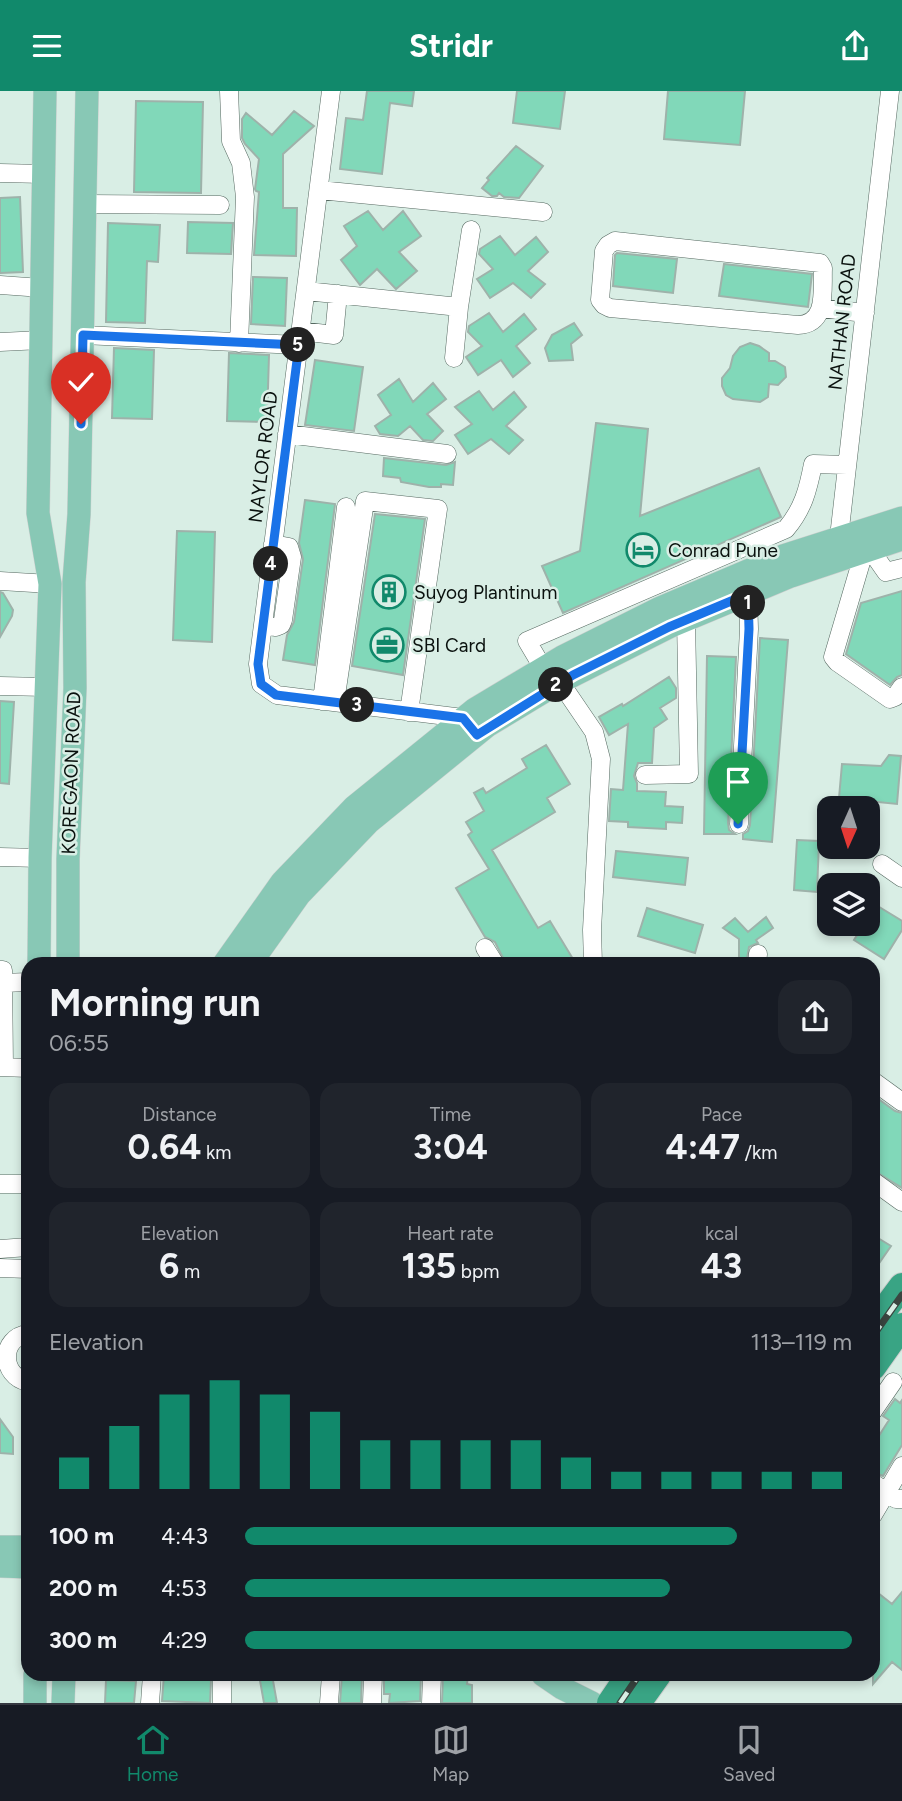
<!DOCTYPE html>
<html lang="en">
<head>
<meta charset="utf-8">
<style>
	body { margin:0; font-family:Figtree,sans-serif; background:#20242c; color:#f1f3f6; height:100vh; display:flex; flex-direction:column; font-size:26px; white-space:nowrap }
	* { box-sizing:border-box; margin:0 }
	p { font-size:23px; color:#9ea1a6 }
	.icon { flex:none; width:38px; height:38px; fill:none; stroke:currentColor; stroke-width:2; stroke-linecap:round; stroke-linejoin:round }
	.map { position:relative; flex:1; overflow:hidden }
	.panel { position:absolute; left:21px; top:866px; width:859px; height:724px; display:flex; flex-direction:column; background:#171b24; border-radius:21px; box-shadow:0 4px 10px #0003 }
	.panel>* { flex:none }
	.needle { width:46px; rotate:183deg }
	.tools { position:absolute; left:817px; top:705px; display:grid; gap:14px }
	.tools a { display:grid; place-items:center; width:63px; height:63px; border-radius:14px; background:#171b24; box-shadow:0 4px 10px #0003; font-size:35px }
	.pin { position:absolute; display:grid; place-items:center; width:60px; height:60px; color:#fff; margin:-72px -30px; border-radius:50% 50% 50% 0; rotate:-45deg; box-shadow:0 0 7px #0007 }
	.pin .icon { rotate:45deg }
	.km { position:absolute; width:35px; height:35px; margin:-18px; border-radius:50%; background:#222; color:#fff; font-size:19px; line-height:35px; text-align:center }
	.round { display:grid; place-items:center; flex:none; width:74px; height:74px; border-radius:21px; background:#20242c }
	.overview { display:flex; align-items:center; justify-content:space-between; height:119px; padding:0 28px }
	h1 { font-size:38px; font-weight:700; line-height:52px }
	.stats { display:grid; grid-template-columns:repeat(3,1fr); gap:10px; height:119px; padding:7px 28px }
	.stats div { display:grid; align-content:center; border-radius:18px; background:#20242c; text-align:center }
	.stats b { font-size:35px; font-weight:700 }
	.stats small { font-size:19px; font-weight:400 }
	.stats p { font-size:19px }
	.chart { height:196px; padding:14px 28px }
	.chart p { display:flex; justify-content:space-between }
	.chart svg { width:100%; height:126px; margin-top:7px; stroke:#11896b; stroke-width:6 }
	ul { padding:0 28px; list-style:none; font-size:23px }
	li { display:grid; grid-template-columns:112px 84px 1fr; align-items:center; height:52px }
	li i { height:18px; border-radius:9px; background:#11896b }
	header { display:flex; justify-content:space-between; align-items:center; height:91px; padding:0 28px; background:#11896b; color:#fff; font-size:32px; font-weight:700 }
	.dock { display:flex; justify-content:space-around; align-items:center; height:98px; border-top:2px solid #363941; background:#171b24; font-size:19px; color:#9ea1a6 }
	.dock a { display:grid; justify-items:center; gap:4px }
	.dock .active { color:#11896b }
	.map>svg:first-child { display:block }
	.building { fill:#81d8b9; stroke:#9eb2aa; stroke-width:2 }
	.lines { fill:none; stroke-linecap:round; stroke-linejoin:round }
	.minor-casing { stroke:#566961; stroke-width:19 }
	.major-casing { stroke:#cecfcf; stroke-width:24 }
	.highway-casing { stroke:#cecfcf; stroke-width:28 }
	.minor { stroke:#fff; stroke-width:18 }
	.major { stroke:#88c8b5; stroke-width:23 }
	.highway { stroke:#39a484; stroke-width:26 }
	.rail-casing { stroke:#3a4540; stroke-width:7 }
	.rail { stroke:#d9eee5; stroke-width:4.5; stroke-dasharray:13; stroke-linecap:butt }
	.route-casing { stroke:#fff; stroke-width:14 }
	.route { stroke:#1a73e8; stroke-width:9 }
	.labels { text-anchor:middle; dominant-baseline:central; stroke-width:5; stroke-linejoin:round; paint-order:stroke }
	.street-label { font-size:19px; fill:#09100d; stroke:#d9eee5 }
	.poi-label { font-size:19px; fill:#09100d; stroke:#d9eee5; text-anchor:start }
</style>
</head>
<body>
<header><svg class="icon" aria-label="menu" viewBox="0 0 24 24"><path d="M4 6h16M4 12h16M4 18h16"/></svg>Stridr<svg class="icon" aria-label="share" viewBox="0 0 24 24"><path d="M12 15V3M7 8l5-5 5 5M5 13v7h14v-7"/></svg></header>
<div class="map">
<svg width="902" height="1612" viewBox="0 0 902 1612">
	<rect width="100%" height="100%" fill="#d9eee5"/>
	<path class="building" d="M367,0H414L412,15L390,12L382,83L340,78L346,27L363,29Z
		M517,0H565L560,38L513,32Z
		M668,0H745L740,54L664,48Z
		M136,10L203,11L201,102L134,101Z
		M294,20L314,35L283,63V117H297L296,165L254,164L259,101L256,100L255,98L259,68L245,53L242,47V28L246,22L272,44Z
		M516,55L543,75L519,107L504,106L499,102L497,105H492L482,97L489,89L487,87Z
		M20,106L23,181L0,182V107Z
		M368,120L383,139L403,120L421,145L399,161L417,180L396,198L377,178L360,194L341,169L357,155L344,135Z
		M188,131L233,132L231,163L187,162Z
		M108,132L160,134L158,171L147,170L145,232L106,231Z
		M500,145L515,164L536,146L548,161L528,180L545,193L531,207L513,192L490,207L477,188L493,178L479,163L480,158Z
		M617,162L677,168L673,202L613,195L615,164Z
		M724,173L812,183L808,216L719,205Z
		M253,186L287,187L285,235L251,233Z
		M489,222L503,241L524,223L536,238L516,255L530,272L513,286L501,269L478,284L466,266L482,255L468,241L469,235Z
		M574,232L582,244L571,253L573,269L549,270L545,257L552,244Z
		M750,252L759,255L769,262V270H775L785,276L786,286L778,294L769,293L768,306L760,311L733,308L726,304L722,295V287L730,277L733,265L740,256Z
		M114,257L154,259L152,328L112,327Z
		M229,262L269,264L267,331L227,330Z
		M315,269L363,276L354,340L305,334Z
		M399,288L413,311L433,292L446,308L427,323L443,340L433,350L423,349L410,335L398,345L380,343L375,335L391,324L378,304Z
		M479,300L493,319L514,301L526,316L506,335L523,349L509,363L491,348L468,363L455,344L472,333L455,316Z
		M596,332L648,338L640,425L759,377L781,426L563,522L542,475L580,460Z
		M384,367L446,374L455,371L453,394L441,393V396H429L401,391L400,387L383,385Z
		M305,409L335,413L315,574L283,569L287,544L294,531L303,468L299,452Z
		M375,423L425,428L403,584L352,575Z
		M177,440L215,441L212,551L173,549Z
		M902,500V584L897,586L890,594L846,563L861,512Z
		M0,501L3,502L13,519L12,525L0,546Z
		M760,547L788,549L772,751L743,748V743L748,740L750,734Z
		M707,565L736,566L728,732L729,739L735,743H704Z
		M669,586L676,597V607L660,617L667,628L654,637L652,672H638L634,685L637,692V700L666,701L665,715L683,716L682,732L666,731V738L628,736V731L609,730L611,698L623,699L628,633L609,644L599,626L622,613L623,615Z
		M0,610L14,611L9,693L0,692Z
		M546,654L570,693L547,707L555,721L492,759L538,837L550,830L576,873H506L495,851L485,846L456,797L489,778L468,744L472,741L466,731L484,720L474,702L483,697L486,702L527,677L522,668Z
		M889,664L901,665L897,713L839,707L842,673L881,675Z
		M797,749L819,750L817,801L794,799Z
		M616,760L688,767L685,794L613,786Z
		M876,814L902,830V839L884,868L854,849L864,833H868V826Z
		M647,817L703,834L695,862L638,845Z
		M766,826L773,837L756,849L758,852L749,856L746,873H739V848L723,837L735,827L748,841Z
		M873,1004L895,1020L902,1022V1097L873,1079Z
		M873,1144L891,1155L873,1181Z
		M895,1308L900,1312L902,1309V1354L883,1385L873,1381V1354L889,1329L883,1325Z
		M0,1328L13,1346V1363L0,1362Z
		M873,1498L892,1513L902,1501V1579L892,1571L873,1593Z
		M164,1584L211,1589L210,1612L162,1610Z
		M259,1584H272L277,1612H264Z
		M342,1584H362L361,1612H340Z
		M384,1584H421L420,1610L389,1612L390,1603H384Z
		M443,1584H468L467,1593L472,1594V1612H442Z
		M106,1589L136,1590L134,1612H105Z"/>
	<g class="lines">
		<defs>
			<path id="minor" d="M229,0L231,50L241,72L245,106L239,252
				M331,0L258,573L261,593L277,604L463,627L468,633
				M0,82L44,83
				M319,99L543,121
				M86,113L220,114
				M615,150L820,172L823,177C822,199 828,233 798,234L610,217L604,214L600,209L604,160L608,154Z
				M0,194L42,197
				M306,200L459,216L471,139
				M821,217L865,222
				M301,240L334,244L338,203
				M83,244L299,254
				M0,251L41,249
				M454,267L459,216
				M287,343L447,363
				M843,456L839,446L890,0
				M870,458L886,481L902,477
				M864,461L833,566L837,571L890,608L895,606L902,596
				M0,490L50,493
				M263,534L276,536L281,534L283,529L292,466L289,456L273,453
				M543,577L527,550L786,438C803,418 808,399 813,373L847,374
				M560,591L594,641L601,668L592,839L593,873
				M0,595L46,596
				M322,610L346,416
				M335,611L365,410L438,418L409,621
				M645,684L689,683L686,529
				M739,733L749,538L748,503
				M0,766L40,767
				M882,773L902,787
				M485,857L495,873
				M757,873L758,863
				M0,879H3L4,976
				M3,892L28,891
				M0,976L28,977
				M873,990L902,1011
				M873,1090L902,1111
				M0,1093H28
				M0,1158L28,1156
				M0,1177L28,1178
				M28,1243C0,1246 0,1285 28,1291
				M873,1320L893,1291
				M873,1392L896,1408H902
				M873,1424L902,1375
				M150,1612L152,1584
				M222,1612V1584
				M329,1612L331,1584
				M372,1612L373,1584
				M431,1612L432,1584"/>
			<path id="major" d="M39,873L40,767L50,493L38,422L45,0
				M68,873V768L75,597L74,491L79,423L87,0
				M224,873L282,791L354,716L475,618L562,566L660,517L783,465L902,427
				M250,873L299,804L369,731L487,635L560,591L669,536L791,485L902,448
				M0,1456H28
				M0,1475L28,1476
				M543,1584L562,1597L592,1612
				M35,1612V1584
				M63,1612L64,1584"/>
			<path id="highway" d="M873,1234L902,1195
				M873,1276L902,1235
				M610,1612L629,1584
				M638,1612L658,1584"/>
		</defs>
		<use href="#minor" class="minor-casing"/>
		<use href="#major" class="major-casing"/>
		<use href="#highway" class="highway-casing"/>
		<use href="#minor" class="minor"/>
		<use href="#major" class="major"/>
		<use href="#highway" class="highway"/>
		<defs>
			<path id="rail" d="M873,1245L902,1204
				M620,1612L639,1584"/>
		</defs>
		<use href="#rail" class="rail-casing"/>
		<use href="#rail" class="rail"/>
	</g>
	<g class="lines">
		<defs>
			<path id="route" d="M81,333L83,244L299,254L258,573L261,593L276,604L463,627L477,644L573,584L669,536L748,503L749,538L738,733"/>
		</defs>
		<use href="#route" class="route-casing"/>
		<use href="#route" class="route"/>
	</g>
	<defs>
		<symbol id="hotel-ring" viewBox="-11 -11 22 22"><circle r="9.5" fill="#d9eee5" stroke="#11896b" stroke-width="1.5"/><path d="M-6-4.5h1.5V1H6V5H4.5V3h-9V5H-6ZM-4 0a1.8 1.8 0 1 1 3.6 0ZM.5 0V-2.5h3Q6-2.5 6 0Z" fill="#11896b"/></symbol>
		<symbol id="building-ring" viewBox="-11 -11 22 22"><circle r="9.5" fill="#d9eee5" stroke="#11896b" stroke-width="1.5"/><path d="M-4-6H4V6H1V3H-1V6H-4ZM-2.5-4.3h1.7v1.8h-1.7ZM.8-4.3h1.7v1.8H.8ZM-2.5-1h1.7V.8h-1.7ZM.8-1h1.7V.8H.8Z" fill="#11896b"/></symbol>
		<symbol id="office-ring" viewBox="-11 -11 22 22"><circle r="9.5" fill="#d9eee5" stroke="#11896b" stroke-width="1.5"/><path d="M-6-3h4V-5.5h4V-3h4V5H-6ZM-1-4.5V-3h2v-1.5ZM-6 0V1H6V0Z" fill="#11896b"/></symbol>
	</defs>
	<g fill-rule="evenodd">
		<use href="#hotel-ring" x="624" y="440" width="38" height="38"/>
		<use href="#building-ring" x="370" y="482" width="38" height="38"/>
		<use href="#office-ring" x="368" y="535" width="38" height="38"/>
	</g>
	<g class="labels">
		<g class="street-label">
			<text transform="translate(842 231) rotate(-84)">NATHAN ROAD</text>
			<text transform="translate(263 366) rotate(-83)">NAYLOR ROAD</text>
			<text transform="translate(71 682) rotate(-88)">KOREGAON ROAD</text>
		</g>
		<g class="poi-label">
			<text x="668" y="459">Conrad Pune</text>
			<text x="414" y="501">Suyog Plantinum</text>
			<text x="412" y="554">SBI Card</text>
		</g>
	</g>
</svg>
<div class="tools">
<a><svg class="needle" viewBox="-14 -14 28 28"><path d="M0-13l5 13h-10z" fill="#e53935"/><path d="M0 13l5-13h-10z" fill="#9ea1a6"/></svg></a>
<a><svg class="icon" aria-label="layers" viewBox="0 0 24 24"><path d="M12 4l9 5-9 5-9-5zM3 14l9 5 9-5"/></svg></a>
</div>
<div class="pin" style="left:738px;top:733px;background:#1e9e55"><svg class="icon" aria-label="arrive" viewBox="0 0 24 24"><path d="M6 21V4h12l-3 4 3 4H6"/></svg></div>
<div class="pin" style="left:81px;top:333px;background:#d93025"><svg class="icon" aria-label="check" viewBox="0 0 24 24"><path d="M5 12l5 5 9-10"/></svg></div>
<b class="km" style="left:748px;top:512px">1</b>
<b class="km" style="left:556px;top:594px">2</b>
<b class="km" style="left:357px;top:614px">3</b>
<b class="km" style="left:271px;top:473px">4</b>
<b class="km" style="left:298px;top:254px">5</b>
<section class="panel">
<div class="overview"><div><h1>Morning run</h1><p>06:55</p></div><a class="round"><svg class="icon" aria-label="share" viewBox="0 0 24 24"><path d="M12 15V3M7 8l5-5 5 5M5 13v7h14v-7"/></svg></a></div>
<div class="stats">
<div><p>Distance</p><b>0.64<small> km</small></b></div>
<div><p>Time</p><b>3:04</b></div>
<div><p>Pace</p><b>4:47<small> /km</small></b></div>
</div>
<div class="stats">
<div><p>Elevation</p><b>6<small> m</small></b></div>
<div><p>Heart rate</p><b>135<small> bpm</small></b></div>
<div><p>kcal</p><b>43</b></div>
</div>
<div class="chart"><p><span>Elevation</span>113–119 m</p>
<svg viewBox="0 0 160 44" preserveAspectRatio="none"><path d="M5 44V33M15 44V22M25 44V11M35 44V6M45 44V11M55 44V17M65 44V27M75 44V27M85 44V27M95 44V27M105 44V33M115 44V38M125 44V38M135 44V38M145 44V38M155 44V38"/></svg>
</div>
<ul>
<li><b>100 m</b>4:43<i style="width:81%"></i></li>
<li><b>200 m</b>4:53<i style="width:70%"></i></li>
<li><b>300 m</b>4:29<i style="width:100%"></i></li>
</ul>
</section>
</div>
<nav class="dock">
<a class="active"><svg class="icon" aria-label="home" viewBox="0 0 24 24"><path d="M3 11l9-7 9 7M6 9v11h12V9"/></svg>Home</a>
<a><svg class="icon" aria-label="map" viewBox="0 0 24 24"><path d="M3 6l6-2 6 2 6-2v14l-6 2-6-2-6 2zM9 4v14M15 6v14"/></svg>Map</a>
<a><svg class="icon" aria-label="saved" viewBox="0 0 24 24"><path d="M7 4h10v16l-5-4-5 4z"/></svg>Saved</a>
</nav>
</body>
</html>
